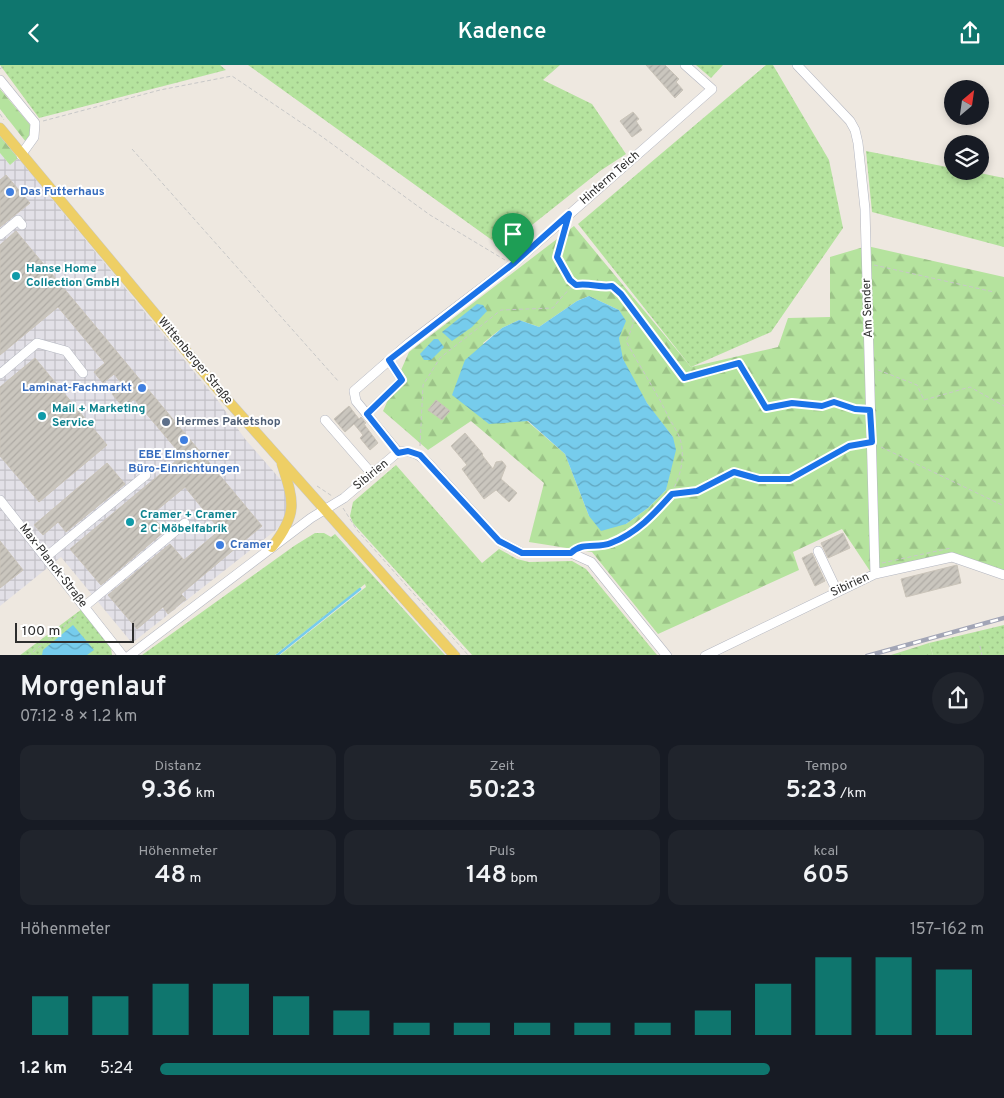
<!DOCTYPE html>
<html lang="de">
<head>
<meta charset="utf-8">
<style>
	body { margin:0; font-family:Overpass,sans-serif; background:#20242c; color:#f1f3f6; height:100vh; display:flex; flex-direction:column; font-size:19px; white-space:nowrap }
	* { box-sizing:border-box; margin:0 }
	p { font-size:16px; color:#9ea1a6 }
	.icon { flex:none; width:28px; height:28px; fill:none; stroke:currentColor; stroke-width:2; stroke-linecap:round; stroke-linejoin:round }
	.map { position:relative; height:590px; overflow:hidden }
	.sheet { display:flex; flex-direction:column; background:#171b24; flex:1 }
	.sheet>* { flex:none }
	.needle { width:32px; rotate:29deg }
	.tools { position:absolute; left:944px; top:15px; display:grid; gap:10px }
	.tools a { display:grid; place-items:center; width:45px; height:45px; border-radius:50%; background:#171b24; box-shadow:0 2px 8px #0003; font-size:25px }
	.scale { position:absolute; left:15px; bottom:12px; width:119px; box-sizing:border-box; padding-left:5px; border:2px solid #2d2d2d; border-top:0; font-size:14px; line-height:18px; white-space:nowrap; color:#2d2d2d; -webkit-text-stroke:4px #fff; paint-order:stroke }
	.pin { position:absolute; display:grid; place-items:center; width:42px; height:42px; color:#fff; margin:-51px -21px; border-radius:50% 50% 50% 0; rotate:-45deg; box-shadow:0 0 5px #0007 }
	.pin .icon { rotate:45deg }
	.round { display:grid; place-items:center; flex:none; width:52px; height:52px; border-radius:26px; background:#20242c }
	.head { display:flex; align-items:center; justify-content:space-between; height:85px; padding:0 20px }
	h1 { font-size:28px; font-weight:600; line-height:38px }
	.stats { display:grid; grid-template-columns:repeat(3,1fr); gap:8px; height:85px; padding:5px 20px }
	.stats div { display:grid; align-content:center; border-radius:12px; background:#20242c; text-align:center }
	.stats b { font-size:25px; font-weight:600 }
	.stats small { font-size:14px; font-weight:400 }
	.stats p { font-size:14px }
	.chart { height:140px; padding:10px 20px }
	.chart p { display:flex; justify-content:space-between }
	.chart svg { width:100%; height:90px; margin-top:5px; stroke:#0f766e; stroke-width:6 }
	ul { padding:0 20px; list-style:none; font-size:16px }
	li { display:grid; grid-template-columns:80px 60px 1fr; align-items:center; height:38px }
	li i { height:12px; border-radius:6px; background:#0f766e }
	header { display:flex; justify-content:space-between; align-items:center; height:65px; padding:0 20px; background:#0f766e; color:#fff; font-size:22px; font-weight:600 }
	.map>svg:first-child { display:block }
	.industrial { fill:url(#industrial-grid) }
	.green { fill:url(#green-dots) }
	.forest { fill:url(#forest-firs); fill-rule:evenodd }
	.water { fill:url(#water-waves) }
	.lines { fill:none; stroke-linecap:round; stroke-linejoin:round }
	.stream { stroke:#76ccec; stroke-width:2.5 }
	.building { fill:url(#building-hatch); stroke:#cac4b9 }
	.minor-casing { stroke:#b3b6c0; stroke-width:10 }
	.major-casing { stroke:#c8c8c8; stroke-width:11 }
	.path { stroke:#c8c8c8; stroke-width:1; stroke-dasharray:4 2.5; stroke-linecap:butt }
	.minor { stroke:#fff; stroke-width:9 }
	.major { stroke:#eecf65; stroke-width:10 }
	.rail-casing { stroke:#a2a5b6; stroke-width:4.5 }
	.rail { stroke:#fff; stroke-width:2.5; stroke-dasharray:8; stroke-linecap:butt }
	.route-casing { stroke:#fff; stroke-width:10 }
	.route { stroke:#1a73e8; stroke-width:6 }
	.shop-dot { fill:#3f7fe0; stroke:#fff; stroke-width:2 }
	.culture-dot { fill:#0f9aa8; stroke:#fff; stroke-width:2 }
	.service-dot { fill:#5c6f8a; stroke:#fff; stroke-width:2 }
	.labels { text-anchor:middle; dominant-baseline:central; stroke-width:4; stroke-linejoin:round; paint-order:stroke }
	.street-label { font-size:12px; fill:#2d2d2d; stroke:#fff }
	.shop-label { font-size:12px; font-weight:bold; fill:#366cbe; stroke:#fff; text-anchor:start }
	.culture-label { font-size:12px; font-weight:bold; fill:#0d838f; stroke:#fff; text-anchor:start }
	.service-label { font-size:12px; font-weight:bold; fill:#4e5e75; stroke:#fff; text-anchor:start }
</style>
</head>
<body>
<header><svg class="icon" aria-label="back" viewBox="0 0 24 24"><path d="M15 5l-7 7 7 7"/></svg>Kadence<svg class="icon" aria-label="share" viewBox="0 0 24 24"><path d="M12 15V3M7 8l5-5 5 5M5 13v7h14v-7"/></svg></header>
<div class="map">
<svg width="1004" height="591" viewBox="0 0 1004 591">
	<defs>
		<pattern id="industrial-grid" width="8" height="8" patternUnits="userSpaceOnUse" patternTransform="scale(1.25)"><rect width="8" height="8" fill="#e2e0e7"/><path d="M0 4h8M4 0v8" fill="none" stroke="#c2c0c6"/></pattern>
		<pattern id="green-dots" width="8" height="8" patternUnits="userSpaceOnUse" patternTransform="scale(1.25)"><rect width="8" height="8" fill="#b5e39e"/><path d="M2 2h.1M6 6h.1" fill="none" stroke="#9cc388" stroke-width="1.8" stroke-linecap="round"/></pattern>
		<pattern id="forest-firs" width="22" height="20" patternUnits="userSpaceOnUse" patternTransform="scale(1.25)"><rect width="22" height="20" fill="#b5e39e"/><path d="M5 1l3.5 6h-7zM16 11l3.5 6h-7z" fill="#9cc388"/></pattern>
		<pattern id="water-waves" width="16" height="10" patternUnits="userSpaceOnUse" patternTransform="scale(1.25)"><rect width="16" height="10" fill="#76ccec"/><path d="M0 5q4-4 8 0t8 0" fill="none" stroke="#61a6c0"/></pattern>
		<pattern id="building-hatch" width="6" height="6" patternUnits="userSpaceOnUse" patternTransform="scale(1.25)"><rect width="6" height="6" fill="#cac6be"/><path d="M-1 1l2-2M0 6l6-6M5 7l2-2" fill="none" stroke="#aeaaa4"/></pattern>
	</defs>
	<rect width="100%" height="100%" fill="#eee8e0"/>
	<path class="industrial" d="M0,88L10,100L18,93L219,337L245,374L281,415L286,426L288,438L285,453L276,465L132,578L61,492L0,541Z"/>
	<path class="green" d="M0,0H220L226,5L39,53Z
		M248,0H560L543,15L592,39L626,89L600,106L503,183Z
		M696,0H723L711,13Z
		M766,0H773L829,95L843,163L771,267L691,302L578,159Z
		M866,86L952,103V106H970L1004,113V182L872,147Z
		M396,400L482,498L499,484L517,494L529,497L572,496L586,504L657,590H472L353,458L350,451L353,437Z
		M315,468H324L331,472L335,469L445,590H280L366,522L365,519L275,590H142L294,481Z
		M82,544L111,583L112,590L19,591Z
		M1004,560V590H933L929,578Z"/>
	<path class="forest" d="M0,24L31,61V69L26,77L0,44Z
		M0,71L18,93L10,100L0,88Z
		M574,161L691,302L778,282L788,253L830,252V192L867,181L1004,212V507L950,488L870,506L842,464L793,487L799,505L658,569L592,487L529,477L544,418L471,356L428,385L383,346L409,287ZM589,231L619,245L625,256C623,261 619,268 619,274C620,307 654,348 673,372L666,425L648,443L626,459L589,451L565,389L527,356L483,278L502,263L519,255L539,262L577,236Z
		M929,578L933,590H891Z"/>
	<path class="water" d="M589,231L619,245L626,256L619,273L623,294L647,338L673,372L676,385L666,425L648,443L626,459L601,466L589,451L565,389L528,356L489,359L452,330L465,295L502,263L519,255L539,262L577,236Z
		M477,239L483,240L487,246L472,262L452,276L442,267Z
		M434,274H438L444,282L431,295H424L420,289Z
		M73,560L94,585L87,590H42L43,585Z"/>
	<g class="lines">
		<path class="stream" d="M276,591L360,524"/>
	</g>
	<path class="building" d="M646,0H665L679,14L676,17L683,25L675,33Z
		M633,47L639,54L636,56L642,65L632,72L620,56Z
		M6,110L30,138L0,162V115Z
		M16,166L262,461L181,529L186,534L168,549L163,542L137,564L108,530L170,479L184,495L220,465L185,422L151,450L165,466L101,520L70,484L182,391L134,334L124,343L112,329L123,320L114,309L103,318L94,307L105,298L58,242L0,290V180Z
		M35,293L107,380L39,437L0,391V322Z
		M436,335L450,346L442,355L428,345Z
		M349,341L359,354L361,352L366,358L364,359L378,378L370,385L360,373L363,370L354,359L345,367L334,354Z
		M465,368L483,389L482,390L493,404L496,397L502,396L506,401L501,414L517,428L509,437L496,425L484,434L462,404L467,400L451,381Z
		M107,398L125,419L66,467L58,457L43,470L34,460Z
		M843,468L850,483L828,493L821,478Z
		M0,476L23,505L0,523Z
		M812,488L825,516L815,521L802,493Z
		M957,500L961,518L906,532L901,514Z"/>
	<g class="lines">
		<defs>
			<path id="minor" d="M797,0L850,56L855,65L858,78L865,144L875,509
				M0,15L35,58L34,72L21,90
				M0,170L18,155L22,160
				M0,309L37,278L66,286L83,308
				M367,349L402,315L389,295
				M325,355L372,409
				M398,387L356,336L354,326L409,278L513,199L712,24L685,0
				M0,435L123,591
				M818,486L837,526
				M46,492L146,410
				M85,541L185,458
				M129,591L311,453L344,433L398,387C413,385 420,390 430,400L499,476L522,488H571L591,497L667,591
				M705,591L875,509L952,492L1004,510"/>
			<path id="major" d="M0,63L222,329L455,591
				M272,482C298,449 294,437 282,399"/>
		</defs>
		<use href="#minor" class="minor-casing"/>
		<use href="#major" class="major-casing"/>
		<path class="path" d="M0,4L5,0
			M0,49L4,55
			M43,56L160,25L232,11L321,71L430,150L505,195
			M132,84L339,317
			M564,167L557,192L570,215L576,220
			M874,200L994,227
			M634,248L685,313L739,297L767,343L792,338L823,341L834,337L863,345
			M878,305L917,320L924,335L970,322L1004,341
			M420,381L423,320L440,293L501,245L553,243C562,231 575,214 592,219C601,221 603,223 612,221C633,240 640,250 626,276C640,302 656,326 669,353C673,360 679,369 681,377C690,421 650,464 611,478C599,483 589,479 577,482
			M881,382L1004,441
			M317,421L332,431
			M673,429L697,426L734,407L759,414H790L849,381L863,379
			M343,443L357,465L469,591
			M882,498L951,483
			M980,581L982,591
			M28,591L78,550"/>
		<use href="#minor" class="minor"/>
		<use href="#major" class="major"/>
		<defs>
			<path id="rail" d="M867,591L1004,553"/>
		</defs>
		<use href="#rail" class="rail-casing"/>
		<use href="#rail" class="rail"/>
	</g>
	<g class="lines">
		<defs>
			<path id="route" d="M569,149L557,192L570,215L576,220C591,218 599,223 612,221L621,229L684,313L739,298L766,343L792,338L822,341L834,337L855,344L870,345L872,377L849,381L790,414H759L734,407L697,426L672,429C654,449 637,468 611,478C597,484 583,476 571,488H522L499,476L420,390L408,386L398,388L367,349L402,315L389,295L513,199Z"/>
		</defs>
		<use href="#route" class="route-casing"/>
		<use href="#route" class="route"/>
	</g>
	<g class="shop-dot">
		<circle cx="10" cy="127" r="5"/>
		<circle cx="142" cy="323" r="5"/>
		<circle cx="184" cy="375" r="5"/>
		<circle cx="220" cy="480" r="5"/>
	</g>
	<g class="culture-dot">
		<circle cx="16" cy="211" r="5"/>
		<circle cx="42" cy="351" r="5"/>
		<circle cx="130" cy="457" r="5"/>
	</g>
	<circle class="service-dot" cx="166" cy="357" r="5"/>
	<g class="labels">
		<g class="street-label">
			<text transform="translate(610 113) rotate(-41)">Hinterm Teich</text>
			<text transform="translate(868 243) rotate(-92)">Am Sender</text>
			<text transform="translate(195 296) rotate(50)">Wittenberger Straße</text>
			<text transform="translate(371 410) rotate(-39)">Sibirien</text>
			<text transform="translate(53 501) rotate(52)">Max-Planck-Straße</text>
			<text transform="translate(850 520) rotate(-25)">Sibirien</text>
		</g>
		<g class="shop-label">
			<text x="20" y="127">Das Futterhaus</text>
			<text x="132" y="323" text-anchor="end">Laminat-Fachmarkt</text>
			<text x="184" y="390" text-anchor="middle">EBE Elmshorner<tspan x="184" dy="14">Büro-Einrichtungen</tspan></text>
			<text x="230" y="480">Cramer</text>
		</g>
		<g class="culture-label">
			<text x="26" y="204">Hanse Home<tspan x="26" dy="14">Collection GmbH</tspan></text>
			<text x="52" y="344">Mail + Marketing<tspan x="52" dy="14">Service</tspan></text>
			<text x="140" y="450">Cramer + Cramer<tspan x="140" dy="14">2 C Möbelfabrik</tspan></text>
		</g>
		<g class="service-label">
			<text x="176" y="357">Hermes Paketshop</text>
		</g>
	</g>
</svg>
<div class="tools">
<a><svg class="needle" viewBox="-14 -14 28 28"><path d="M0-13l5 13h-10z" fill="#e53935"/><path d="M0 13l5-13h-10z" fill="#9ea1a6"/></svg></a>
<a><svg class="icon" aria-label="layers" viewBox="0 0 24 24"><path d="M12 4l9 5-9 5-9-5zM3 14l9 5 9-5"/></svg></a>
</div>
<div class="scale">100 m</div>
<div class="pin" style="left:513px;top:199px;background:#1e9e55"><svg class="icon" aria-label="arrive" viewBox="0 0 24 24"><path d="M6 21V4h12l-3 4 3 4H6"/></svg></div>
</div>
<section class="sheet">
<div class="head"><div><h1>Morgenlauf</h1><p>07:12 · 8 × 1.2 km</p></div><a class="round"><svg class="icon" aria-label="share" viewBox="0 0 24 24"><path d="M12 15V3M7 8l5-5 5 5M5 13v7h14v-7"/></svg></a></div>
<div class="stats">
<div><p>Distanz</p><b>9.36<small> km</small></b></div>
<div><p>Zeit</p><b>50:23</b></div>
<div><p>Tempo</p><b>5:23<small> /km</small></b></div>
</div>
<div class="stats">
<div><p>Höhenmeter</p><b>48<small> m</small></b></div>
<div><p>Puls</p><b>148<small> bpm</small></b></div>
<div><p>kcal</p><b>605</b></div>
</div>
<div class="chart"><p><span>Höhenmeter</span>157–162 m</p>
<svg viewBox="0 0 160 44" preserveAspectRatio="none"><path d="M5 44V25M15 44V25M25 44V19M35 44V19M45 44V25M55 44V32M65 44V38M75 44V38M85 44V38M95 44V38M105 44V38M115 44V32M125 44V19M135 44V6M145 44V6M155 44V12"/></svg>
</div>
<ul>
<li><b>1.2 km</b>5:24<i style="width:74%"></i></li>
</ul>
</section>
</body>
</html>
